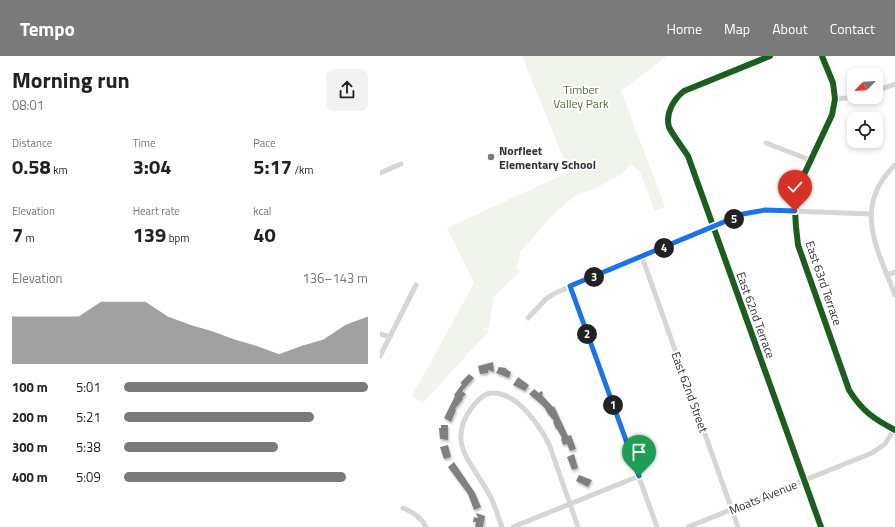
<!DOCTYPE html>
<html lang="en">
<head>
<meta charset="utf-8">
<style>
	body { margin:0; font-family:"Titillium Web",sans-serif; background:#f2f2f2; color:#222; height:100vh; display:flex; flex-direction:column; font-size:15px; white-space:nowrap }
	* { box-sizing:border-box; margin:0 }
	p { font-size:13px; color:#767676 }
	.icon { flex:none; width:22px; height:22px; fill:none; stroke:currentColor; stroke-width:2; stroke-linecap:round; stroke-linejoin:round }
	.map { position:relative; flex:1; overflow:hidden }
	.side { display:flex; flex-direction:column; background:#fff; width:380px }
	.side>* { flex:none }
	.needle { width:26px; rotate:246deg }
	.fabs { position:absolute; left:467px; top:12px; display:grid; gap:8px }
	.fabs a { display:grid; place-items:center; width:36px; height:36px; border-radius:8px; background:#fff; box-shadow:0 2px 6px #0003; font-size:20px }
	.pin { position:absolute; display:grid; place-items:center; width:34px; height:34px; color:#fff; margin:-41px -17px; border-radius:50% 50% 50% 0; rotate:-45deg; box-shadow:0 0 4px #0007 }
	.pin .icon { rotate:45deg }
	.km { position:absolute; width:20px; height:20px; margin:-10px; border-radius:50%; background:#222; color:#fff; font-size:11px; line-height:20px; text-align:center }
	.round { display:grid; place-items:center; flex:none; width:42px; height:42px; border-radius:8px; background:#f2f2f2 }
	.head { display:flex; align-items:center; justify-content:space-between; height:68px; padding:0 12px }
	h1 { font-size:22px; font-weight:700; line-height:30px }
	.stats { display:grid; grid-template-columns:repeat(3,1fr); gap:6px; height:68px; padding:4px 12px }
	.stats div { display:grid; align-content:center }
	.stats b { font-size:20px; font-weight:700 }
	.stats small { font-size:11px; font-weight:400 }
	.stats p { font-size:11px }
	.chart { height:112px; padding:8px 12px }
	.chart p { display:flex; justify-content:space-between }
	.chart svg { width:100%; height:72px; margin-top:4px; fill:#7a7a7a; opacity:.7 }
	ul { padding:0 12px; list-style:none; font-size:13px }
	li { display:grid; grid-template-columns:64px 48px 1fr; align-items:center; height:30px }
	li i { height:10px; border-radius:5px; background:#7a7a7a }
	header { display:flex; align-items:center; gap:24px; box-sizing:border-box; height:56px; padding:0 20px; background:#7a7a7a; color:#fff }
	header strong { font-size:19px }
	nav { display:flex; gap:22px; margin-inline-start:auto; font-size:14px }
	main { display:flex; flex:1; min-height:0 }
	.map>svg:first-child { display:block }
	.green { fill:#f1f4ed }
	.building { fill:#808080; filter:url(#shadow) }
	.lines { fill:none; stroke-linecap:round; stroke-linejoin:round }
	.street { stroke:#d6d6d6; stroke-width:5 }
	.cycleway-casing { stroke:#fff; stroke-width:8 }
	.cycleway { stroke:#1b5e20; stroke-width:6 }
	.route-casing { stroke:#fff; stroke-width:8 }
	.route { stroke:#1a73e8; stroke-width:5 }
	.poi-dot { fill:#7a7a7a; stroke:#fff; stroke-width:1.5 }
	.labels { text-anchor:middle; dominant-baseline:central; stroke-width:4; stroke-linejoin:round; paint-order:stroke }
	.park-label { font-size:12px; fill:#586f3e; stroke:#fff }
	.poi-label { font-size:12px; font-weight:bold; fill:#323232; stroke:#fff; text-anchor:start }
	.street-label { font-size:12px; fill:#323232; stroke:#fff }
</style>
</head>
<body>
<header>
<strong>Tempo</strong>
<nav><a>Home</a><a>Map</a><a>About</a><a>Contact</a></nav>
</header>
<main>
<section class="side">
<div class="head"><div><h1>Morning run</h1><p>08:01</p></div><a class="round"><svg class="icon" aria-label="share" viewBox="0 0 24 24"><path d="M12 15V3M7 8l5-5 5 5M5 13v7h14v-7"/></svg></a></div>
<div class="stats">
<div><p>Distance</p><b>0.58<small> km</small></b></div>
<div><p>Time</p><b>3:04</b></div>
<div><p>Pace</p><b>5:17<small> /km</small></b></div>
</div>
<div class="stats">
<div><p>Elevation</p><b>7<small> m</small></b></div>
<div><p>Heart rate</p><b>139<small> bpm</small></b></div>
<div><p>kcal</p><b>40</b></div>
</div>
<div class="chart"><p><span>Elevation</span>136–143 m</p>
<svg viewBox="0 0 160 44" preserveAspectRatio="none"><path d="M0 44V15L10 15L20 15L30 15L40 6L50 6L60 6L70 15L80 20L90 24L100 29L110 33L120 38L130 33L140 29L150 20L160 15V44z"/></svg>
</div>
<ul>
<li><b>100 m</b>5:01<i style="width:100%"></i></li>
<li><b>200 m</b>5:21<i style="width:78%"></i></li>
<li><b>300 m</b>5:38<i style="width:63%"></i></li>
<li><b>400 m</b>5:09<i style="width:91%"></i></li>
</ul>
</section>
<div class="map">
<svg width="515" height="471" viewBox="0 0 515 471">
	<defs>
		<filter id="shadow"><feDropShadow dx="1" dy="2" stdDeviation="1" flood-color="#0004"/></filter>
	</defs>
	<rect width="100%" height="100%" fill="#fff"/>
	<path class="green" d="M142,0H287L241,35L285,151L275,155L260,116L251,108L242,118L216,132L193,141L171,161L140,196L137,212L140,216L114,240L108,276L43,347L32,340L94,227L67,172L189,116Z"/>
	<path class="building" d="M113,306L114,316L108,314V317L100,318L98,310Z
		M119,311L126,312V313L131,316L129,322L116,317Z
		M89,318L94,322L82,335L86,338L82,342L83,343L75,353L76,354L71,366L64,362L75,340L74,339L82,328L80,327Z
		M138,321L149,329L145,335L133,329Z
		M154,333L159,337L161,335L163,337L162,339L173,351L174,350L188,380L191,379L196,393L190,395L187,388L183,389L181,383L182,382L177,373H176L173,366L174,365L168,358L164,351L149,338Z
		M61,369H68V384L60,383L59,372H61Z
		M68,389L71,401L64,403L60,391Z
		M194,398L198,412L192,414L187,401Z
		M74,406L95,437L101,451L94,454L88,438L68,411Z
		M199,419L212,424L208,431L196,425Z
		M96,457L105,460L103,471H95L96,466H93L94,461L98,462Z"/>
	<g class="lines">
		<path class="street" d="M390,0L304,35C294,43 285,57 289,71C292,78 303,92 308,100L441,471
			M442,0L453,27L455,43L452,59L420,127L415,155L416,171L418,189L469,334C482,355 494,363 515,374
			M496,35L515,28
			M455,43L479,41
			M386,87L430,104
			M515,109C472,151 497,192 515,239
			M0,117L21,108
			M262,201L358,471
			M507,219L515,216
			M190,230L277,471
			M148,262L166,243L175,237L363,158L385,154L491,158
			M0,278L10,281
			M0,300L36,229
			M23,452C33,456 41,461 46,471
			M122,471C118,461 115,449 110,440C102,423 82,401 81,384C80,372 84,362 91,353C96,346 104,337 112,337C137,336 159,369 169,388L198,471
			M133,471L259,420
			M308,471L492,397L505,388L515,372"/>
		<defs>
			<path id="cycleway" d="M390,0L304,35C294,43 285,57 289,71C292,78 303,92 308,100L441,471
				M442,0L453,27L455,43L452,59L420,127L415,155L416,171L418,189L469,334C482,355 494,363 515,374"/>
		</defs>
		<use href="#cycleway" class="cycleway-casing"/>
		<use href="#cycleway" class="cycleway"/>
	</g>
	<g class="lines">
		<defs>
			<path id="route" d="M259,420L190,230L363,158L385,154L415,155"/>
		</defs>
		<use href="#route" class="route-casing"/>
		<use href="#route" class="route"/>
	</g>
	<circle class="poi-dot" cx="111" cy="101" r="4"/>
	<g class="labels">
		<g class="park-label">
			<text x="201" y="33">Timber<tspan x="201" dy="14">Valley Park</tspan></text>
		</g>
		<g class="poi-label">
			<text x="119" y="94">Norfleet<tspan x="119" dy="14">Elementary School</tspan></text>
		</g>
		<g class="street-label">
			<text transform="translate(444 227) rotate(71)">East 63rd Terrace</text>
			<text transform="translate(376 259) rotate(70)">East 62nd Terrace</text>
			<text transform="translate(310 336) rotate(70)">East 62nd Street</text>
			<text transform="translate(383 441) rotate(-22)">Moats Avenue</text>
		</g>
	</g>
</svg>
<div class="fabs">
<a><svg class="needle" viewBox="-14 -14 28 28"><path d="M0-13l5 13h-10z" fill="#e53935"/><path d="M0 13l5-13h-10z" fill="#767676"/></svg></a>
<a><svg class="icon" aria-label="locate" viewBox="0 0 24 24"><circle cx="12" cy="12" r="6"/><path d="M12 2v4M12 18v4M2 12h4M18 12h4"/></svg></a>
</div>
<div class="pin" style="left:259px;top:420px;background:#1e9e55"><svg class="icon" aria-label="arrive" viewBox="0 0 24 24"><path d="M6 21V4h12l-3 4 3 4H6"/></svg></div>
<div class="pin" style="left:415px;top:155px;background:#d93025"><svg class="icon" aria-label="check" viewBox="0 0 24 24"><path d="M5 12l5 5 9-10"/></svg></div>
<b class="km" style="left:233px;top:349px">1</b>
<b class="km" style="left:207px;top:278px">2</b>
<b class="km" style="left:214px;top:221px">3</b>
<b class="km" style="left:284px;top:192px">4</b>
<b class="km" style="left:354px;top:163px">5</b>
</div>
</main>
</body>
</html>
